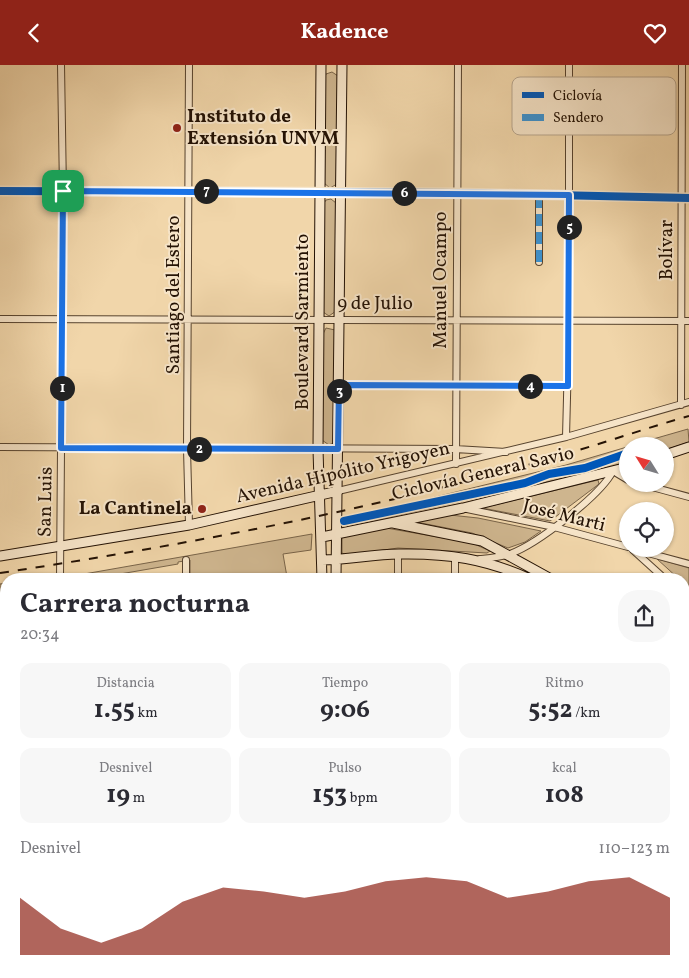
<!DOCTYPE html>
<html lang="es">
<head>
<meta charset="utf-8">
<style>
	body { margin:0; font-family:Vollkorn,serif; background:#f7f7f7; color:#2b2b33; height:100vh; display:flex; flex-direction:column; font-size:19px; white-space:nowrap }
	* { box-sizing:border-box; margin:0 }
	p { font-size:16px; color:#7c7c81 }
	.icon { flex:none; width:28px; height:28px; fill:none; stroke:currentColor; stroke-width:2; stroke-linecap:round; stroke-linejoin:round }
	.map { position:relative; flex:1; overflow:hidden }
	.details { position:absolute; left:0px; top:508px; width:690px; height:406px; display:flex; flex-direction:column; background:#fff; border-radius:20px 20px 0 0; box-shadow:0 1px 4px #0004 }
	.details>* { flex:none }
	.needle { width:32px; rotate:307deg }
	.controls { position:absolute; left:619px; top:372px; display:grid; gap:10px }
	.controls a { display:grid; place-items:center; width:55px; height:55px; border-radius:50%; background:#fff; box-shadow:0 1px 4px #0004; font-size:25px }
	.pin { position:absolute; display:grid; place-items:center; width:42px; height:42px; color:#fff; margin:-21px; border-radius:10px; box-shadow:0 2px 8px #0006 }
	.km { position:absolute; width:25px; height:25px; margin:-12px; border-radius:50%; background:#222; color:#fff; font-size:14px; line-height:25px; text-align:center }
	.round { display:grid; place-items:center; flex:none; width:52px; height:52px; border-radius:20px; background:#f7f7f7 }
	.headline { display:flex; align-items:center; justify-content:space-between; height:85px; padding:0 20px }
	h1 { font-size:28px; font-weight:700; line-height:38px }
	.metrics { display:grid; grid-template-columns:repeat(3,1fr); gap:8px; height:85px; padding:5px 20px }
	.metrics div { display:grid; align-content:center; border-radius:12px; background:#f7f7f7; text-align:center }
	.metrics b { font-size:25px; font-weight:700 }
	.metrics small { font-size:14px; font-weight:400 }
	.metrics p { font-size:14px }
	.chart { height:140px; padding:10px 20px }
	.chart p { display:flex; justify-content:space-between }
	.chart svg { width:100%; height:90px; margin-top:5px; fill:#8f2418; opacity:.7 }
	header { display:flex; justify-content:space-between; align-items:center; height:65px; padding:0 20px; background:#8f2418; color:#fff; font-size:22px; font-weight:700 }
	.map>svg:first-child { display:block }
	.green { fill:#ceb58e; stroke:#796449 }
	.water { fill:#ab9372; stroke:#755f46 }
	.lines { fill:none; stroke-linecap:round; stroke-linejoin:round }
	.street-casing { stroke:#57432e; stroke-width:8 }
	.secondary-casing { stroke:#241204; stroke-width:11 }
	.street { stroke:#f6e4c8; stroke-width:6 }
	.secondary { stroke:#f6e4c8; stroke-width:9 }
	.rail { stroke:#241204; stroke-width:2; stroke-dasharray:9 9; stroke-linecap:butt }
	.quiet { stroke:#3b92d1; stroke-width:6; stroke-dasharray:12 6; stroke-linecap:butt }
	.cycleway-casing { stroke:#f6e4c8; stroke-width:11 }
	.cycleway { stroke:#0057b8; stroke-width:8 }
	.route-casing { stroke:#fff; stroke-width:10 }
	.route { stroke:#1a73e8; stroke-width:6 }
	.poi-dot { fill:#8f2418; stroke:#f6e4c8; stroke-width:2 }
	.labels { text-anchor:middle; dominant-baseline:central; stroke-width:4; stroke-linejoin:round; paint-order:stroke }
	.poi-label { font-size:19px; font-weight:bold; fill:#241204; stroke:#f6e4c8; text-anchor:start }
	.street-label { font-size:19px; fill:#241204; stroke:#f6e4c8 }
	.key { fill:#f6e4c8; stroke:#b7a58d; stroke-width:1 }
	.key-label { font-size:14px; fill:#241204 }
</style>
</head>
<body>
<header><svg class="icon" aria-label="back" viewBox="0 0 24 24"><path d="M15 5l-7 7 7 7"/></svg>Kadence<svg class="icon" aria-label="heart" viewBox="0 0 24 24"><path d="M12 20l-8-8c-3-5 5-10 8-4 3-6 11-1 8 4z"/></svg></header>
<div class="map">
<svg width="689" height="913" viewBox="0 0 689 913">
	<rect width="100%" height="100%" fill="#f1d6aa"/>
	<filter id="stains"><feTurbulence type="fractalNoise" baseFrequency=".004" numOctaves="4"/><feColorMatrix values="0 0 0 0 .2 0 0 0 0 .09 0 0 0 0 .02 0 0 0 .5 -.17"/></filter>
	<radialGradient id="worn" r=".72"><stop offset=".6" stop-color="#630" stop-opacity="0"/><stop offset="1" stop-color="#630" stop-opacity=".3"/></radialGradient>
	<path class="green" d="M332,7L338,11L337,119L330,123L324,118V14L326,9Z
		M331,134L336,138V246L329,251L323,247V140L326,135Z
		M326,263L335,265L333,378L329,380L322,375L323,269Z
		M688,364L689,377L665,385V381H629Z
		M627,382V397L605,404L350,461V453L566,400Z
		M598,415L599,419L550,456L482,443Z
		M450,450L478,453L541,466L525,477L508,483L472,468L416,457Z
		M386,463L472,478L490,486L487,488L398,483L348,490L342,488V472Z
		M312,469L311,485L283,489L287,512L190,510V495L178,497V499L91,514H67V512Z
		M657,494L689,503V523L684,518V514H679Z
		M6,518V564H0V519Z
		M684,748H689V799H684Z
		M689,835V860L684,865V837Z
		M689,870V913H641L647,908H684V875Z
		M355,908H516L507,913H350Z
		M545,908H576L570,913H543Z
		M603,908H639L633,913H599Z"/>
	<path class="water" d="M684,799H689V835L684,837Z
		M516,908H545L543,913H507Z
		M576,908H603L599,913H570Z"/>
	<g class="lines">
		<defs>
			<path id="street" d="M189,0L187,384L189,460
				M0,126L456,128L689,133
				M539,197V130
				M0,254L689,256
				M339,320L568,321
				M681,340L682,0
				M566,372L569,254V0
				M0,382L455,384L506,387
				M456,399L458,0
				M641,419L689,432
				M338,426L566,372L689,337
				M467,444L554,462L628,482
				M633,484L689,499
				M633,485L665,514
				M398,489V514
				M455,492V514
				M480,494C490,493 501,492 510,489C537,479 600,431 613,406L628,415
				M60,514L63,126L61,0
				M186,514V495
				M684,531L689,535
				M684,556L689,551
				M0,569H6
				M0,699H6
				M684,700H689
				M0,826H6
				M684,868L689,863
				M186,908V913
				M59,913V908
				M635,913L641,908"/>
			<path id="secondary" d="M321,0L318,384L322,514
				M665,390L689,382
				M393,458L482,476L551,514
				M322,472L463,443L628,402
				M0,491L189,460L338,426
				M322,495C348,495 373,489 399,489C448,488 486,494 530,514
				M336,514L342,0
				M684,640L689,650
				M684,742H689
				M318,913L320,908
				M336,913V908
				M344,913L349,908"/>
		</defs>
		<use href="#street" class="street-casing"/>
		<use href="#secondary" class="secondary-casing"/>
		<use href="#street" class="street"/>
		<use href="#secondary" class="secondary"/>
		<path class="rail" d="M0,508C185,480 372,445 552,393C598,380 643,364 689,351"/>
		<path class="quiet" d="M539,197V130"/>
		<defs>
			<path id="cycleway" d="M0,126L456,128L689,133
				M344,456L525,418L549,409L585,403L628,388"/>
		</defs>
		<use href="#cycleway" class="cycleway-casing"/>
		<use href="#cycleway" class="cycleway"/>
	</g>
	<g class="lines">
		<defs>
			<path id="route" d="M63,126L569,130L568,321L339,320L338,384L61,383Z"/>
		</defs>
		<use href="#route" class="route-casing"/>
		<use href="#route" class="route"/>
	</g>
	<g class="poi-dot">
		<circle cx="177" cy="63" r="5"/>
		<circle cx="202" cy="444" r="5"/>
	</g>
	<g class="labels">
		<g class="poi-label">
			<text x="187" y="52">Instituto de<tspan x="187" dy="22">Extensión UNVM</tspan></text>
			<text x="192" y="444" text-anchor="end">La Cantinela</text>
		</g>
		<g class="street-label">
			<text transform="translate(667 185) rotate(-90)">Bolívar</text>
			<text transform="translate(441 215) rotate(-90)">Manuel Ocampo</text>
			<text transform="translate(174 230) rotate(-90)">Santiago del Estero</text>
			<text x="375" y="239">9 de Julio</text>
			<text transform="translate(303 257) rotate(-90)">Boulevard Sarmiento</text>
			<text transform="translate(343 408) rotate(-13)">Avenida Hipólito Yrigoyen</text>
			<text transform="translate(483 409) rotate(-13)">Ciclovía General Savio</text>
			<text transform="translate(46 437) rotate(-89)">San Luis</text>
			<text transform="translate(564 451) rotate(14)">José Marti</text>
		</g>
	</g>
	<rect x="512" y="12" width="164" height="58" rx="8" class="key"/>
	<rect x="522" y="27" width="22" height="6" fill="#0057b8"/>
	<rect x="522" y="49" width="22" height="7" fill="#3b92d1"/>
	<g class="key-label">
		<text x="553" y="35">Ciclovía</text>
		<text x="553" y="57">Sendero</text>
	</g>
	<rect width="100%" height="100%" filter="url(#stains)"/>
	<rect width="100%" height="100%" fill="url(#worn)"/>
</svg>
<div class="controls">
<a><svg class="needle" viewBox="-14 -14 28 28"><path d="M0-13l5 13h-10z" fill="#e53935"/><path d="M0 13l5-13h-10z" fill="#7c7c81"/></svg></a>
<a><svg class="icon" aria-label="locate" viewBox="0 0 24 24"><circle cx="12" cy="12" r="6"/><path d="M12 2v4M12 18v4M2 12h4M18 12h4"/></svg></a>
</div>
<div class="pin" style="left:63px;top:126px;background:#1e9e55"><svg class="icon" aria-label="arrive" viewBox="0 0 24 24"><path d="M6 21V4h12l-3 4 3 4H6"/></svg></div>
<b class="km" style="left:62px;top:323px">1</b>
<b class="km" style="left:199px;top:384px">2</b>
<b class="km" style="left:339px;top:326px">3</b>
<b class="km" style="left:530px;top:321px">4</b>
<b class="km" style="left:569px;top:162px">5</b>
<b class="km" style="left:404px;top:128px">6</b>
<b class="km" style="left:206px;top:126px">7</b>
<section class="details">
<div class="headline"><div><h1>Carrera nocturna</h1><p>20:34</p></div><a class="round"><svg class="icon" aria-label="share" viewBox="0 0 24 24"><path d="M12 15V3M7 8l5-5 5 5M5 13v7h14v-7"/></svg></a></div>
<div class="metrics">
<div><p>Distancia</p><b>1.55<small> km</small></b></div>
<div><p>Tiempo</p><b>9:06</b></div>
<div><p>Ritmo</p><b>5:52<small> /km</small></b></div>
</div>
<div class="metrics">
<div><p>Desnivel</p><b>19<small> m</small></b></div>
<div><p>Pulso</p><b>153<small> bpm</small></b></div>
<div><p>kcal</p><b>108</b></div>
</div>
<div class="chart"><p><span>Desnivel</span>110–123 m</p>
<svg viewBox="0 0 160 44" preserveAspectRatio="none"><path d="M0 44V16L10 31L20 38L30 31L40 18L50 11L60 13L70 16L80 13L90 8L100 6L110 8L120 16L130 13L140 8L150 6L160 16V44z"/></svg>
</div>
</section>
</div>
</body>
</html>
